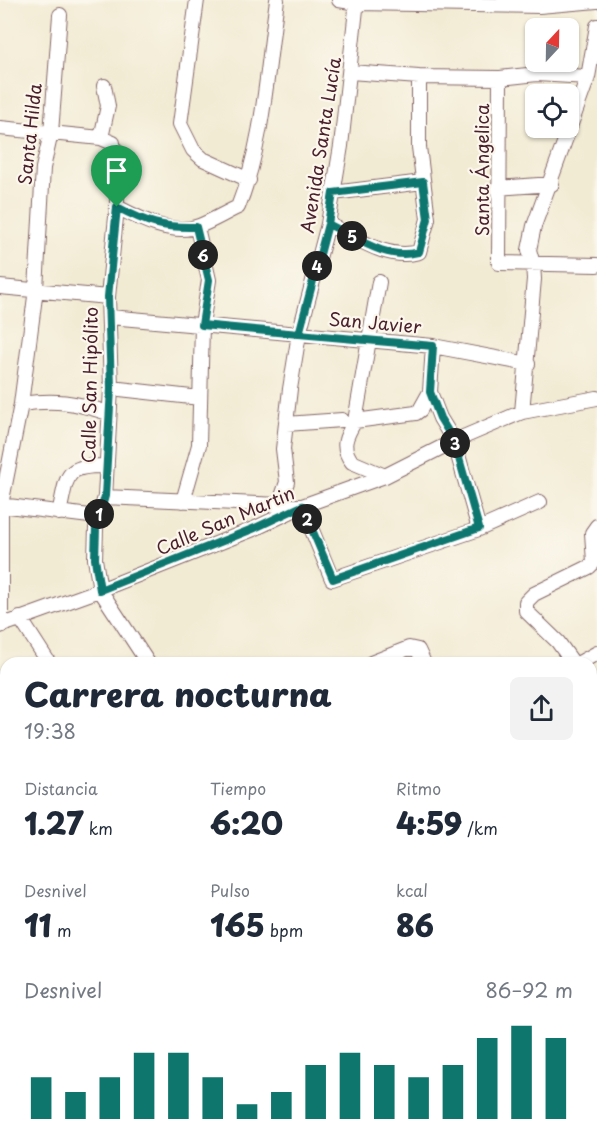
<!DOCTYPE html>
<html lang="es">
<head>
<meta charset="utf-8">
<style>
	body { margin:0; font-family:"Playpen Sans",sans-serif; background:#f2f2f3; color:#1f2937; height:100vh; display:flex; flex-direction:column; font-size:22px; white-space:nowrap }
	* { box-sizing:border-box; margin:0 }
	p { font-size:20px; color:#747a83 }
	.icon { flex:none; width:33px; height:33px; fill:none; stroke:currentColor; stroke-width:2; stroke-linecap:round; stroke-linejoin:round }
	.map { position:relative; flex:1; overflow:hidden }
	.sheet { position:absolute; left:0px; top:657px; width:597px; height:488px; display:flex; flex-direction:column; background:#fff; border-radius:18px 18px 0 0; box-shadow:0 2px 4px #0004 }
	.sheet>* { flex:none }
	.needle { width:39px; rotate:22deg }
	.buttons { position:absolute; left:525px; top:18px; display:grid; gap:12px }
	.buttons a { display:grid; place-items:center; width:54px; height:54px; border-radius:9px; background:#fff; box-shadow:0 2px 4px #0004; font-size:30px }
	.pin { position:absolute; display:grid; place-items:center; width:51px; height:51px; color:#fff; margin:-62px -26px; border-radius:50% 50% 50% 0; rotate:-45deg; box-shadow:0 0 6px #0007 }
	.pin .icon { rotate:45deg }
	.km { position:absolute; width:30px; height:30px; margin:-15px; border-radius:50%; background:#222; color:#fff; font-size:16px; line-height:30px; text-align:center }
	.round { display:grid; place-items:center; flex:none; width:63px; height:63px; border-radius:9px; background:#f2f2f3 }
	.summary { display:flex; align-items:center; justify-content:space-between; height:102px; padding:0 24px }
	h1 { font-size:33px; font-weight:800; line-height:45px }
	.stats { display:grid; grid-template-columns:repeat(3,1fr); gap:9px; height:102px; padding:6px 24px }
	.stats div { display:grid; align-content:center }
	.stats b { font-size:30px; font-weight:800 }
	.stats small { font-size:16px; font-weight:400 }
	.stats p { font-size:16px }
	.chart { height:168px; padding:12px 24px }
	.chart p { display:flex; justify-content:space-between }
	.chart svg { width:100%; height:108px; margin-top:6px; stroke:#0f766e; stroke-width:6 }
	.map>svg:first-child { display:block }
	.green { fill:#b0d57f; stroke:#7d7a55; stroke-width:1.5 }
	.water { fill:#58c1d4; stroke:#517080; stroke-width:1.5 }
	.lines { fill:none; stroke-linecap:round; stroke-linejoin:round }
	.minor-casing { stroke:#856666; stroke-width:16 }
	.minor { stroke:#fff; stroke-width:14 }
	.route-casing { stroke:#fff; stroke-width:12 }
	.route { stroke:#0f766e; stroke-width:8 }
	.labels { text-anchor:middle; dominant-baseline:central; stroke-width:4.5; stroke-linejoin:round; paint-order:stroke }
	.street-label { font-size:18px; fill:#4a1f2b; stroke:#fbf7ec }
</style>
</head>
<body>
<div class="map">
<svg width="597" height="1144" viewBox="0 0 597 1144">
	<rect width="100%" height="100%" fill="#fbf7ec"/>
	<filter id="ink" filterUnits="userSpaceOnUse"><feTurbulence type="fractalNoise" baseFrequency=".0167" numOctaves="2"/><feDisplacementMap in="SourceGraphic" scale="12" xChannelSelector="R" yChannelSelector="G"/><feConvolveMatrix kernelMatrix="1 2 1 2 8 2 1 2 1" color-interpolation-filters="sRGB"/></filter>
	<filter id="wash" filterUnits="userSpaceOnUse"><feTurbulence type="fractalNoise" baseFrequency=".008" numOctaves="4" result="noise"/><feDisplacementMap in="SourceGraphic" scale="24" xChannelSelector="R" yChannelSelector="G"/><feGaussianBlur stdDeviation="1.35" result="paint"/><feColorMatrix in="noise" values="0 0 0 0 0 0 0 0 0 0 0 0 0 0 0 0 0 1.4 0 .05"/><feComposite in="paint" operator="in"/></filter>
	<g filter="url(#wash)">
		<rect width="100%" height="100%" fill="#f2ebd4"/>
		<path class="green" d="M6,1042V1138H161L166,1144H0V1047Z
			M591,1136H597V1144H505L542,1139L591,1138Z"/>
		<path class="water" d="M6,1075V1138L105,1139L111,1144H0V1080Z"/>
	</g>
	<g filter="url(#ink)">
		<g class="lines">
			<defs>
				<path id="minor" d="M197,0L180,124L193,150L203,159L249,180
					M339,0L357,3L539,6L597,1
					M350,72L419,77L500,78L537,74L588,77
					M500,78L499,263L597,265
					M0,128L101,138L113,143L117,168V207L108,297L111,388L105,497L96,528L95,559L100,590L148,663
					M101,138L108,106L104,86
					M497,188L552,184
					M333,193L423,182
					M117,207C140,219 172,236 199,226C212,221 225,213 238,207C264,142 267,69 277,0
					M328,224C357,238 387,261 419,252L428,219L419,147V77
					M379,282L355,421C346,436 340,447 352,462L385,476
					M0,287L108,297
					M110,317L433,346L528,364
					M433,346L430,392L440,418L454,441L479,529
					M111,388L200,398
					M21,404C55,399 75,402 108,413
					M522,412L534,279L533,264L529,250L534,226L588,77L597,26
					M355,421L416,413L420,410L430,392
					M286,424L342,420
					M105,497L302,506L332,579L479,529L540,502
					M183,501L199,445L202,325L209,280L197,227
					M0,505L98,517
					M279,505L287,482L283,449L290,389L299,334L328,224L341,146L357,0
					M59,513C68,475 63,465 107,466
					M20,618L49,663
					M1,625V505L21,404L36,289L43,168L51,133L60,15
					M0,626L100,590L256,528L302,506L385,476L454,441L522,412L597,398
					M371,663L409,648L418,650L424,663
					M573,663L558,642L526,611V602L534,594L589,567L594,562L592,533L597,526
					M579,663L597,653
					M591,720L597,723
					M0,735L6,746
					M0,797L6,794
					M591,817L597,813
					M0,883L6,881
					M0,892L6,900
					M0,938L6,935
					M591,950L597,967"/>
			</defs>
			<use href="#minor" class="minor-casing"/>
			<use href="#minor" class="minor"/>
		</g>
	</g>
	<g class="lines" filter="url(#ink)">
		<defs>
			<path id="route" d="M117,207L108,297L111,388L105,496L96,528L95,559L100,590L255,528L302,506L333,579L479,528L454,441L440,418L430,392L433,346L299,334L328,224L333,193L423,182L428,219L419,252C386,261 357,238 328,224L299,334L202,325L209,280L196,227C162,228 147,223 117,207"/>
		</defs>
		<use href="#route" class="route-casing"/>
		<use href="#route" class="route"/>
	</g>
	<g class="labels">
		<g class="street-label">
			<text transform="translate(29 134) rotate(-84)">Santa Hilda</text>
			<text transform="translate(320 145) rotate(-81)">Avenida Santa Lucía</text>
			<text transform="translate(481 170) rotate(-90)">Santa Ángelica</text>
			<text transform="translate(375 322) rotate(5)">San Javier</text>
			<text transform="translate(89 385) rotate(-89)">Calle San Hipólito</text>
			<text transform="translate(225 520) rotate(-23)">Calle San Martin</text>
		</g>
	</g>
</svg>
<div class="buttons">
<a><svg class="needle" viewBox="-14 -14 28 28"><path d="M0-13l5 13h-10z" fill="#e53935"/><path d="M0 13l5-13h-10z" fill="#747a83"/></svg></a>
<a><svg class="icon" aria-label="locate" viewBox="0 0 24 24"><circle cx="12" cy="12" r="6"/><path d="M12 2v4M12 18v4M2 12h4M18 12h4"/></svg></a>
</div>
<div class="pin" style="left:117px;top:207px;background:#1e9e55"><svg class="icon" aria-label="arrive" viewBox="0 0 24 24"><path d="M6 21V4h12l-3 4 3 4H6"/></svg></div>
<b class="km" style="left:99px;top:514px">1</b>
<b class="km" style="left:307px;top:519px">2</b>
<b class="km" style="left:455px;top:443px">3</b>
<b class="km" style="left:317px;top:266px">4</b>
<b class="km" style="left:352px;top:236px">5</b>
<b class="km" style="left:203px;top:255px">6</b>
<section class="sheet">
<div class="summary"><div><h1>Carrera nocturna</h1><p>19:38</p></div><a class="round"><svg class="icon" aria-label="share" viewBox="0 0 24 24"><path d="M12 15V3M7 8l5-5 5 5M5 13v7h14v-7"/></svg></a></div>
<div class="stats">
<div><p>Distancia</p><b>1.27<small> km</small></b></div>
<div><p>Tiempo</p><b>6:20</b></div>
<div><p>Ritmo</p><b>4:59<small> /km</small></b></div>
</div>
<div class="stats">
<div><p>Desnivel</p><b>11<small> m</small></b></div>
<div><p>Pulso</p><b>165<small> bpm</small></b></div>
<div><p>kcal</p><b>86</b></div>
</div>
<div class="chart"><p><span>Desnivel</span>86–92 m</p>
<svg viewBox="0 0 160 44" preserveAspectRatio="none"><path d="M5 44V27M15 44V33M25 44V27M35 44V17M45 44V17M55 44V27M65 44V38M75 44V33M85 44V22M95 44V17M105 44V22M115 44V27M125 44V22M135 44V11M145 44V6M155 44V11"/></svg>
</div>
</section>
</div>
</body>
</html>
